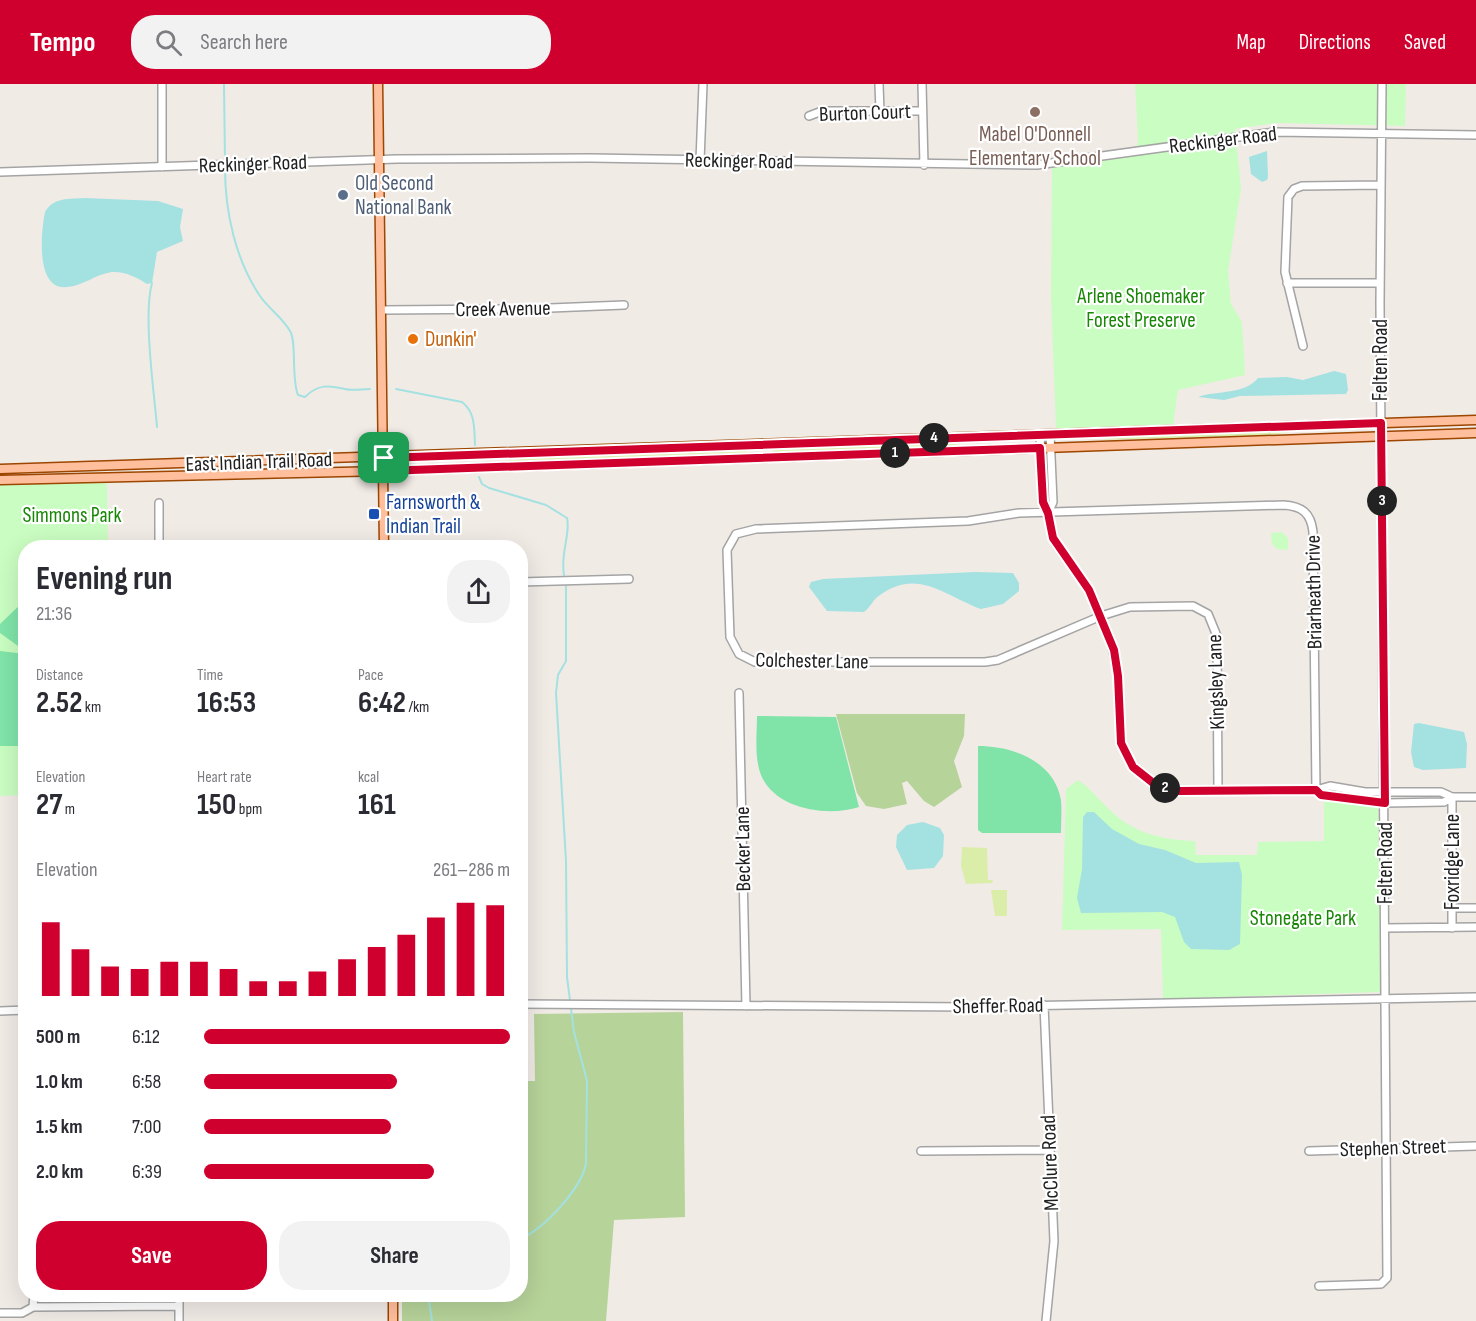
<!DOCTYPE html>
<html lang="en">
<head>
<meta charset="utf-8">
<style>
	body { margin:0; font-family:"Sofia Sans Condensed",sans-serif; background:#f2f2f3; color:#2b2b33; height:100vh; display:flex; flex-direction:column; font-size:22px; white-space:nowrap }
	* { box-sizing:border-box; margin:0 }
	p { font-size:20px; color:#7c7c81 }
	.icon { flex:none; width:33px; height:33px; fill:none; stroke:currentColor; stroke-width:2; stroke-linecap:round; stroke-linejoin:round }
	.map { position:relative; flex:1; overflow:hidden }
	.panel { position:absolute; left:18px; top:456px; width:510px; height:762px; display:flex; flex-direction:column; background:#fff; border-radius:24px; box-shadow:0 6px 24px #0002 }
	.panel>* { flex:none }
	.pin { position:absolute; display:grid; place-items:center; width:51px; height:51px; color:#fff; margin:-26px; border-radius:12px; box-shadow:0 3px 9px #0006 }
	.km { position:absolute; width:30px; height:30px; margin:-15px; border-radius:50%; background:#222; color:#fff; font-size:16px; line-height:30px; text-align:center }
	.round { display:grid; place-items:center; flex:none; width:63px; height:63px; border-radius:24px; background:#f2f2f3 }
	.headline { display:flex; align-items:center; justify-content:space-between; height:102px; padding:0 18px }
	h1 { font-size:33px; font-weight:700; line-height:45px }
	.stats { display:grid; grid-template-columns:repeat(3,1fr); gap:9px; height:102px; padding:6px 18px }
	.stats div { display:grid; align-content:center }
	.stats b { font-size:30px; font-weight:700 }
	.stats small { font-size:16px; font-weight:400 }
	.stats p { font-size:16px }
	.chart { height:168px; padding:12px 18px }
	.chart p { display:flex; justify-content:space-between }
	.chart svg { width:100%; height:108px; margin-top:6px; stroke:#d0002e; stroke-width:6 }
	.cta { display:flex; gap:12px; margin-top:auto; padding:12px 18px }
	.cta a { flex:1; height:69px; border-radius:24px; background:#d0002e; color:#fff; font-size:24px; font-weight:700; line-height:69px; text-align:center }
	.cta a+a { background:#f2f2f3; color:#2b2b33 }
	ul { padding:0 18px; list-style:none; font-size:20px }
	li { display:grid; grid-template-columns:96px 72px 1fr; align-items:center; height:45px }
	li i { height:15px; border-radius:8px; background:#d0002e }
	header { display:flex; align-items:center; gap:36px; box-sizing:border-box; height:84px; padding:0 30px; background:#d0002e; color:#fff }
	header strong { font-size:28px }
	nav { display:flex; gap:33px; margin-inline-start:auto; font-size:21px }
	.search { width:420px; height:54px; background:#f2f2f3; display:flex; align-items:center; gap:15px; box-sizing:border-box; padding:0 21px; border-radius:24px; color:#7c7c81; font-size:22px }
	.map>svg:first-child { display:block }
	.grass { fill:#daeeaa }
	.forest { fill:#b6d399 }
	.park { fill:#cafdc2 }
	.pitch { fill:#80e4a8 }
	.water { fill:#a4e1e1 }
	.lines { fill:none; stroke-linecap:round; stroke-linejoin:round }
	.stream { stroke:#a4e1e1; stroke-width:2 }
	.minor-casing { stroke:#a4a4a4; stroke-width:10 }
	.major-casing { stroke:#9c4600; stroke-width:11 }
	.minor { stroke:#fff; stroke-width:7 }
	.major { stroke:#ffbf9d; stroke-width:8 }
	.route-casing { stroke:#fff; stroke-width:12 }
	.route { stroke:#d0002e; stroke-width:8 }
	.education-dot { fill:#8d6e63; stroke:#fff; stroke-width:2 }
	.service-dot { fill:#5c6f8a; stroke:#fff; stroke-width:2 }
	.food-dot { fill:#e8710a; stroke:#fff; stroke-width:2 }
	.transit-dot { fill:#1a4fb4; stroke:#fff; stroke-width:2 }
	.labels { text-anchor:middle; dominant-baseline:central; stroke-width:4.5; stroke-linejoin:round; paint-order:stroke }
	.street-label { font-size:21px; fill:#202020; stroke:#fff }
	.education-label { font-size:21px; fill:#785e54; stroke:#fff }
	.service-label { font-size:21px; fill:#4e5e75; stroke:#fff; text-anchor:start }
	.park-label { font-size:21px; fill:#178705; stroke:#fff }
	.food-label { font-size:21px; fill:#c56008; stroke:#fff; text-anchor:start }
	.transit-label { font-size:21px; fill:#164399; stroke:#fff; text-anchor:start }
</style>
</head>
<body>
<header>
<strong>Tempo</strong>
<div class="search"><svg class="icon" aria-label="search" viewBox="0 0 24 24"><circle cx="10" cy="10" r="6"/><path d="M15 15l6 6"/></svg>Search here</div>
<nav><a>Map</a><a>Directions</a><a>Saved</a></nav>
</header>
<div class="map">
<svg width="1476" height="1237" viewBox="0 0 1476 1237">
	<rect width="100%" height="100%" fill="#f1ebe6"/>
	<path class="grass" d="M1317,344L1270,351L1100,356L1152,350Z
		M988,356L940,363L775,369L773,366Z
		M746,365V370L495,378L539,373Z
		M962,763L987,764L988,796H993L992,799L966,800L961,782Z
		M991,806H1007V832H995Z"/>
	<path class="forest" d="M836,630H965L964,652L954,677L962,703L934,723L924,717L907,697L902,699L907,720L884,725L866,722L857,709Z
		M683,928L685,1133L614,1136L606,1237H402V1211L520,1210V997H535L534,930Z"/>
	<path class="park" d="M1135,0H1406L1405,42L1276,39L1235,45L1241,104L1228,187L1231,220L1242,238L1245,291L1178,306L1173,341L1056,345L1051,213L1052,84L1135,72L1138,56Z
		M107,398L108,463L26,464L25,711L0,712V400Z
		M1282,448L1288,454V466L1277,465L1272,460L1271,449Z
		M1078,696C1090,703 1099,716 1109,725C1132,749 1163,756 1195,757L1196,771H1257L1258,758L1324,757V714L1378,722L1380,908L1163,915L1161,845L1062,846L1066,705Z"/>
	<path class="pitch" d="M25,516V567L0,549V540Z
		M0,567L25,570V662H0Z
		M757,632L836,633L859,723C829,733 775,726 761,691C754,673 757,650 757,632Z
		M978,662C1013,662 1054,677 1061,716C1062,726 1061,738 1061,749H982L978,746Z"/>
	<path class="water" d="M1267,67L1268,93L1267,96L1262,98L1251,90L1249,73Z
		M85,114L158,117L183,125L180,143L183,157L157,168L152,199L147,200C137,193 124,187 112,188C96,190 83,202 67,203C35,207 41,147 45,128C53,113 70,115 85,114Z
		M1334,287L1346,290L1348,306L1346,310L1240,312L1224,316L1198,313C1218,306 1244,311 1258,294L1287,293L1303,296Z
		M975,488L1013,489L1019,499V507L1003,520L981,525C947,513 918,483 880,511C873,515 871,523 864,528L827,527L809,503L811,498L823,495Z
		M1419,639L1464,648L1467,660L1466,684L1423,686L1414,683L1411,668L1414,640Z
		M1087,728H1094L1112,745L1139,760L1165,766L1196,779L1239,778L1242,791L1240,860L1229,866L1191,865L1184,858L1175,833L1162,828L1081,829L1077,814L1082,785L1083,733Z
		M923,738L940,744L944,751L943,772L934,784L907,786L896,763L897,751L907,741Z"/>
	<g class="lines">
		<path class="stream" d="M224,0L225,78
			M225,84C225,127 235,175 260,212C268,224 283,234 290,247C297,258 291,294 298,311L305,313C318,300 329,301 345,305C352,307 362,305 370,305
			M152,199C143,231 154,307 157,343
			M396,305L462,318C476,329 474,345 475,361
			M479,393L482,400L489,404L546,421L567,434C571,449 560,469 564,491
			M520,1155C544,1145 582,1104 586,1079L587,997L574,948L567,893L566,777L556,609L558,591L566,577V502
			M428,1210L432,1237"/>
		<defs>
			<path id="minor" d="M879,0L880,28
				M922,0L924,81
				M809,32L822,27H922
				M700,77L703,0
				M162,83V0
				M0,88L397,75L590,74L1037,81L1275,48L1476,51
				M1287,199H1380
				M382,226L526,225L624,221
				M1303,262L1285,188L1288,113L1294,105L1302,102L1380,101
				M1040,350L1043,418L1048,429L1051,446L1056,460L1089,506L1111,557L1118,592L1121,659L1133,683L1157,702L1180,707L1316,706L1330,702L1365,708H1441L1452,713H1476
				M159,419V464
				M1048,429L1053,418L1050,350
				M520,498L629,495
				M739,609L746,922
				M1316,706L1321,711L1385,719L1444,718L1452,713
				M1218,707L1217,552L1208,530L1193,522L1130,523L1101,532L998,576L985,578H755L739,570L730,553L727,466L736,450L756,445L968,437L1019,429L1283,421C1302,422 1311,429 1313,448L1316,706
				M1452,824H1476
				M1385,844L1476,843
				M1452,844V713
				M520,920L969,923L1476,913
				M1044,921L1054,1157L1046,1237
				M0,927L26,926
				M921,1067L1049,1066
				M1309,1067L1476,1062
				M1319,1202L1381,1200L1387,1194L1380,219L1382,0
				M179,1210V1237
				M33,1223L34,1210
				M0,1229H22L33,1223L178,1222"/>
			<path id="major" d="M378,0L384,464
				M0,385L1476,336
				M0,396L384,387L1476,349
				M393,1210V1237"/>
		</defs>
		<use href="#minor" class="minor-casing"/>
		<use href="#major" class="major-casing"/>
		<use href="#minor" class="minor"/>
		<use href="#major" class="major"/>
	</g>
	<g class="lines">
		<defs>
			<path id="route" d="M1381,339L1385,719L1321,711L1316,706L1180,707L1157,702L1133,683L1121,659L1118,592L1114,566L1089,506L1053,454L1048,429L1043,418L1040,364L384,387V374Z"/>
		</defs>
		<use href="#route" class="route-casing"/>
		<use href="#route" class="route"/>
	</g>
	<circle class="education-dot" cx="1035" cy="28" r="6"/>
	<circle class="service-dot" cx="343" cy="111" r="6"/>
	<circle class="food-dot" cx="413" cy="255" r="6"/>
	<rect class="transit-dot" x="368" y="424" width="12" height="12" rx="3"/>
	<g class="labels">
		<g class="street-label">
			<text transform="translate(865 29) rotate(-2)">Burton Court</text>
			<text transform="translate(1223 56) rotate(-7)">Reckinger Road</text>
			<text transform="translate(739 77) rotate(1)">Reckinger Road</text>
			<text transform="translate(253 80) rotate(-2)">Reckinger Road</text>
			<text transform="translate(503 225) rotate(-1)">Creek Avenue</text>
			<text transform="translate(1380 276) rotate(-90)">Felten Road</text>
			<text transform="translate(259 378) rotate(-2)">East Indian Trail Road</text>
			<text transform="translate(1314 508) rotate(-91)">Briarheath Drive</text>
			<text transform="translate(812 577) rotate(1)">Colchester Lane</text>
			<text transform="translate(1216 598) rotate(-92)">Kingsley Lane</text>
			<text transform="translate(743 765) rotate(-91)">Becker Lane</text>
			<text transform="translate(1452 778) rotate(-90)">Foxridge Lane</text>
			<text transform="translate(1385 779) rotate(-90)">Felten Road</text>
			<text transform="translate(998 922) rotate(-1)">Sheffer Road</text>
			<text transform="translate(1393 1064) rotate(-2)">Stephen Street</text>
			<text transform="translate(1050 1079) rotate(-92)">McClure Road</text>
		</g>
		<g class="education-label">
			<text x="1035" y="50">Mabel O'Donnell<tspan x="1035" dy="24">Elementary School</tspan></text>
		</g>
		<g class="service-label">
			<text x="355" y="99">Old Second<tspan x="355" dy="24">National Bank</tspan></text>
		</g>
		<g class="park-label">
			<text x="1141" y="212">Arlene Shoemaker<tspan x="1141" dy="24">Forest Preserve</tspan></text>
			<text x="72" y="431">Simmons Park</text>
			<text x="1303" y="834">Stonegate Park</text>
		</g>
		<g class="food-label">
			<text x="425" y="255">Dunkin'</text>
		</g>
		<g class="transit-label">
			<text x="386" y="418">Farnsworth &amp;<tspan x="386" dy="24">Indian Trail</tspan></text>
		</g>
	</g>
</svg>
<div class="pin" style="left:384px;top:374px;background:#1e9e55"><svg class="icon" aria-label="arrive" viewBox="0 0 24 24"><path d="M6 21V4h12l-3 4 3 4H6"/></svg></div>
<b class="km" style="left:895px;top:369px">1</b>
<b class="km" style="left:1165px;top:704px">2</b>
<b class="km" style="left:1382px;top:417px">3</b>
<b class="km" style="left:934px;top:354px">4</b>
<section class="panel">
<div class="headline"><div><h1>Evening run</h1><p>21:36</p></div><a class="round"><svg class="icon" aria-label="share" viewBox="0 0 24 24"><path d="M12 15V3M7 8l5-5 5 5M5 13v7h14v-7"/></svg></a></div>
<div class="stats">
<div><p>Distance</p><b>2.52<small> km</small></b></div>
<div><p>Time</p><b>16:53</b></div>
<div><p>Pace</p><b>6:42<small> /km</small></b></div>
</div>
<div class="stats">
<div><p>Elevation</p><b>27<small> m</small></b></div>
<div><p>Heart rate</p><b>150<small> bpm</small></b></div>
<div><p>kcal</p><b>161</b></div>
</div>
<div class="chart"><p><span>Elevation</span>261–286 m</p>
<svg viewBox="0 0 160 44" preserveAspectRatio="none"><path d="M5 44V14M15 44V25M25 44V32M35 44V33M45 44V30M55 44V30M65 44V33M75 44V38M85 44V38M95 44V34M105 44V29M115 44V24M125 44V19M135 44V12M145 44V6M155 44V7"/></svg>
</div>
<ul>
<li><b>500 m</b>6:12<i style="width:100%"></i></li>
<li><b>1.0 km</b>6:58<i style="width:63%"></i></li>
<li><b>1.5 km</b>7:00<i style="width:61%"></i></li>
<li><b>2.0 km</b>6:39<i style="width:75%"></i></li>
</ul>
<div class="cta"><a>Save</a><a>Share</a></div>
</section>
</div>
</body>
</html>
